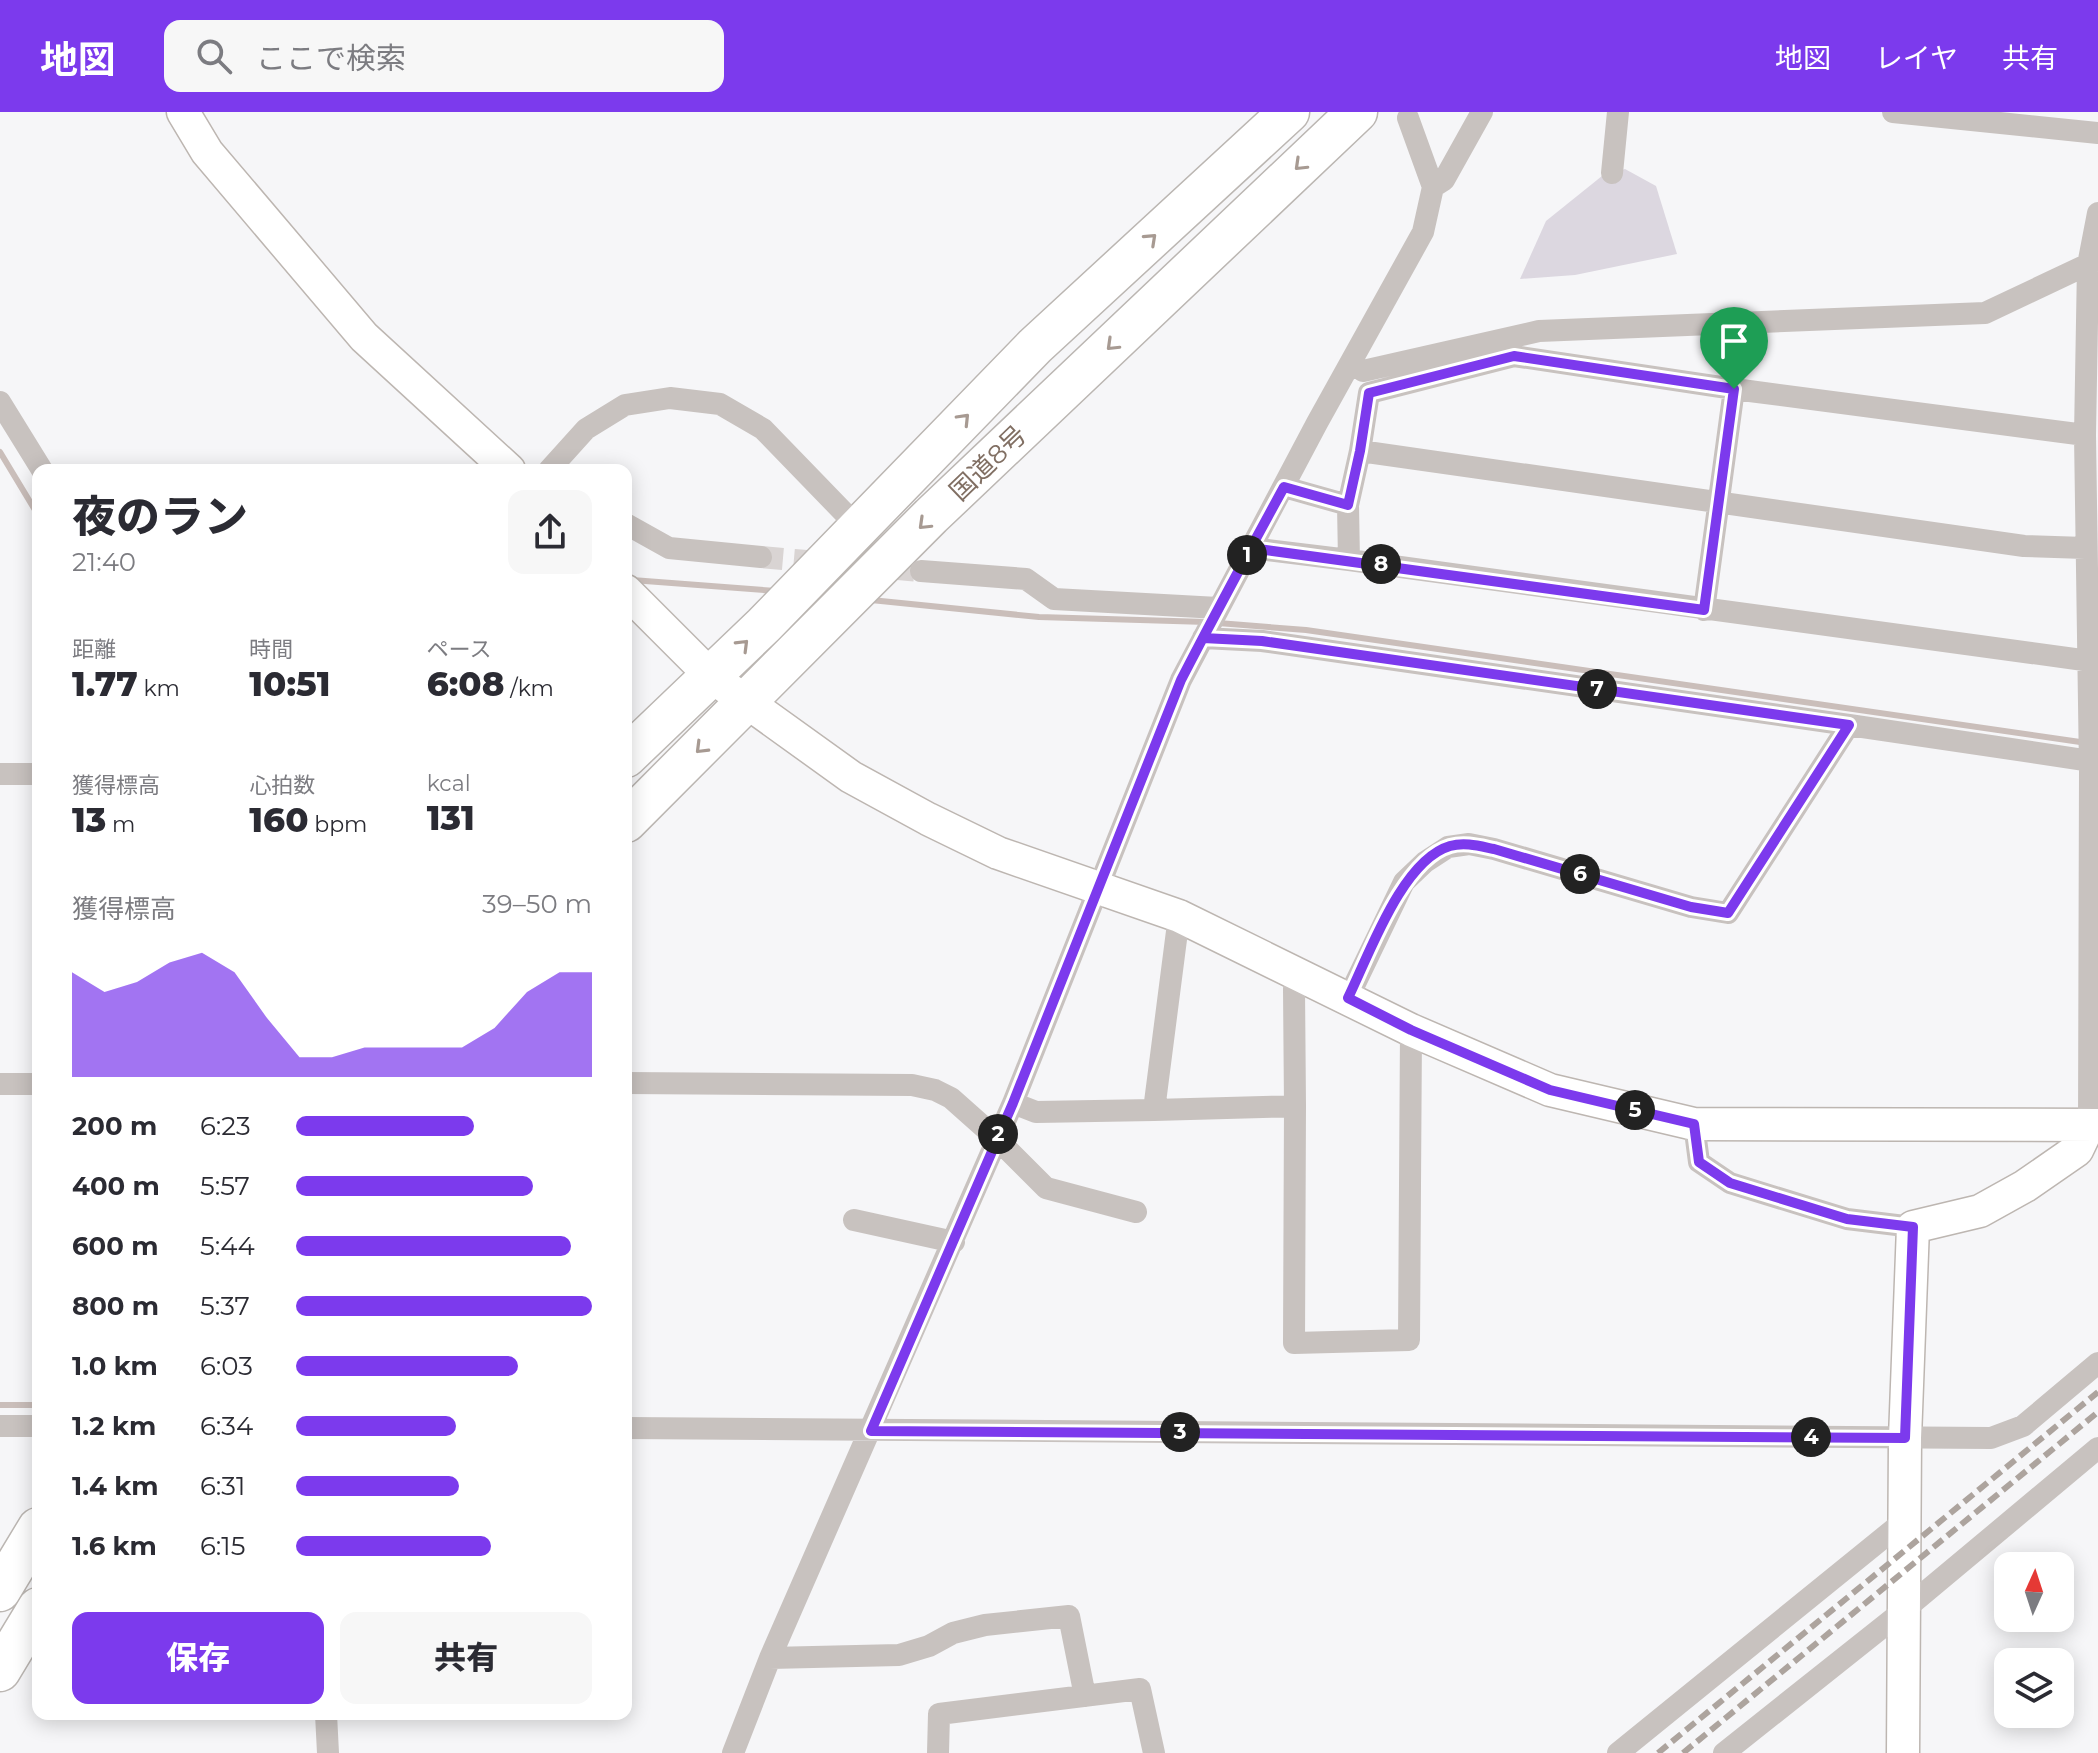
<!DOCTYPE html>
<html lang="ja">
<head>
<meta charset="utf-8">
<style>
	body { margin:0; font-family:Montserrat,"Noto Sans JP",sans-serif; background:#f7f7f7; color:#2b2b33; height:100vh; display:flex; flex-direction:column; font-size:30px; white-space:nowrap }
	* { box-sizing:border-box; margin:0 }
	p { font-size:26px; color:#7c7c81 }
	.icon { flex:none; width:44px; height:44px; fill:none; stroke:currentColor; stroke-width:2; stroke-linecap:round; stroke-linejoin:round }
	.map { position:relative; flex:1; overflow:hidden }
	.side { position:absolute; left:32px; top:352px; width:600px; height:1256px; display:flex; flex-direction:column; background:#fff; border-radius:16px; box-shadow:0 4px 20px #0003 }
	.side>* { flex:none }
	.needle { width:52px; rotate:3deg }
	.tools { position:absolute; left:1994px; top:1440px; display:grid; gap:16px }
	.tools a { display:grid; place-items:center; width:80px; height:80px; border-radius:16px; background:#fff; box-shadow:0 4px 20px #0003; font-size:40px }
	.pin { position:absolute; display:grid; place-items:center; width:68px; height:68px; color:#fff; margin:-82px -34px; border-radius:50% 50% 50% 0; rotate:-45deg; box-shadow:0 0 8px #0007 }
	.pin .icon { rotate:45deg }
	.km { position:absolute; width:40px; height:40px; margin:-20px; border-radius:50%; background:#222; color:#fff; font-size:22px; line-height:40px; text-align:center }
	.round { display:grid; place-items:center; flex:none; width:84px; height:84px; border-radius:16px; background:#f7f7f7 }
	.overview { display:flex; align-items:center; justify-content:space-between; height:136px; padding:0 40px }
	h1 { font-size:44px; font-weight:800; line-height:60px }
	.metrics { display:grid; grid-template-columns:repeat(3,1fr); gap:12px; height:136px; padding:8px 40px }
	.metrics div { display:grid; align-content:center }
	.metrics b { font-size:34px; font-weight:800 }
	.metrics small { font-size:22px; font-weight:400 }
	.metrics p { font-size:22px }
	.chart { height:224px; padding:16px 40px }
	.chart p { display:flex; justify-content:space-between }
	.chart svg { width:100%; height:144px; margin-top:8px; fill:#7c3aed; opacity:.7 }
	.action { display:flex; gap:16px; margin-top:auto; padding:16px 40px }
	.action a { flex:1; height:92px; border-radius:16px; background:#7c3aed; color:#fff; font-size:32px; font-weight:800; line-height:92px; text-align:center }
	.action a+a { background:#f7f7f7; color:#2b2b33 }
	ul { padding:0 40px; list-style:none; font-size:26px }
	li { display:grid; grid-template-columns:128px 96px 1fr; align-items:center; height:60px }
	li i { height:20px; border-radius:10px; background:#7c3aed }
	header { display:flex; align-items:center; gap:48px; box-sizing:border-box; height:112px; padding:0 40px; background:#7c3aed; color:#fff }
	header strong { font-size:38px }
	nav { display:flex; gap:44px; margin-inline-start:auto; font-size:28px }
	.search { width:560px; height:72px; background:#f7f7f7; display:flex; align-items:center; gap:20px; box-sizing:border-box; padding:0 28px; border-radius:16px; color:#7c7c81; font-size:30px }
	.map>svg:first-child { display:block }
	.green { fill:#dcd7e0 }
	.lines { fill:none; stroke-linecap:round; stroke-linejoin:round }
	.stream { stroke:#cabeba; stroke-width:6 }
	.street-tunnel { stroke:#d9d4d3; stroke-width:22; stroke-dasharray:22 11; stroke-linecap:butt }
	.secondary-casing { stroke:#bdb6b1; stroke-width:35 }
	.highway-casing { stroke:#bbb6b2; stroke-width:43 }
	.street { stroke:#c8c2bf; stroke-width:22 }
	.secondary { stroke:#fff; stroke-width:32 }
	.highway { stroke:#fff; stroke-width:40 }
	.rail { stroke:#ada49e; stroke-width:6; stroke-dasharray:12 6; stroke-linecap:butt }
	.oneway { stroke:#a79a92 }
	.route-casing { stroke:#fff; stroke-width:16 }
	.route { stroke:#7c3aed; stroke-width:10 }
	.labels { text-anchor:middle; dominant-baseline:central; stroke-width:8; stroke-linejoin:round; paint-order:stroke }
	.street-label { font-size:26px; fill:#816f63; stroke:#fff }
</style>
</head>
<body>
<header>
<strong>地図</strong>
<div class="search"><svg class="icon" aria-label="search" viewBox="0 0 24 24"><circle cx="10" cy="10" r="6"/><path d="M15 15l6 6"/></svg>ここで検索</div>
<nav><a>地図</a><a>レイヤ</a><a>共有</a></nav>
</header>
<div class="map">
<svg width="2098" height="1641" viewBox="0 0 2098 1641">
	<rect width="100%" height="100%" fill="#f6f6f8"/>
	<path class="green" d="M1625,57L1656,74L1677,142L1575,163L1520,167L1546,109L1602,64Z"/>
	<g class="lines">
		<path class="stream" d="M0,340L38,403
			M632,468L776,479
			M871,488L1039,505L1207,510
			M1218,511L1306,518L2087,631
			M0,1293H38"/>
		<path class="street-tunnel" d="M761,445L921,459"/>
		<defs>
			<path id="secondary" d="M183,0L207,40L364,225L509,358
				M626,479L712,565L851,665L928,707L998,741L1179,804L1411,918L1550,978L1694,1012L2098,1013
				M1903,1641L1905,1326L1913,1115L1980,1099L2025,1074L2077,1038L2089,1013"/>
			<path id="highway" d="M626,645L764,513L1035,234L1289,0
				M626,710L931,404L1357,0
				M0,1479L38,1416
				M0,1559L38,1496"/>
		</defs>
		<use href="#secondary" class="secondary-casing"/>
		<use href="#highway" class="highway-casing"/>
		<path class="street" d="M1893,0L2098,21
			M1612,61L1618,0
			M1433,75L1444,68L1482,0
			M1363,259L1539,219L1985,201L2097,148
			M0,290L42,358
			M1360,339L1369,281L1514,244L1734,277L2085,323
			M549,358L586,317L625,293L670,286L720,292L763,317L858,415
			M1284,375L1348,393L1360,339L2024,434L2085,436
			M1348,393L1349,448L2098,550
			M626,412L669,436L761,445
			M1251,436L1349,448
			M921,459L1026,467L1054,487L1218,496
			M1704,498L1734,277
			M1203,526L1262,529L1849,613
			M0,662H38
			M1348,886L1404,770L1425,750L1448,735L1469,732L1494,737L1691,795L1728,801L1849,613L2098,650
			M626,971L912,973L935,978L951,986L996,1026L1046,1076L1136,1100
			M0,972H38
			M1013,991L1036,1000L1154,998L1179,804
			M1295,994L1294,1231L1409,1228L1411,918
			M1154,998L1295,994L1294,877L1299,861
			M1694,1012L1699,1050L1730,1071L1847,1107L1913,1115
			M2089,1013L2090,658L2085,323L2088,153L2098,101
			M854,1108L954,1130
			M0,1314H38
			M626,1316L1991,1326L2023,1314L2098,1251
			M770,1546L899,1543L929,1534L953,1521L985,1513L1069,1504L1085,1584
			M326,1602L328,1641
			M733,1641L770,1546L1013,991L1181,568L1317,311L1423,120L1433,75L1408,6
			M938,1641L939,1602L1140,1577L1154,1641
			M1618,1641L1904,1409
			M1724,1641L1904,1498L2098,1336"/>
		<use href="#secondary" class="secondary"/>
		<use href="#highway" class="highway"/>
		<path class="rail" d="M1658,1641L2098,1280
			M1683,1641L2098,1300"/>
	</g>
	<defs><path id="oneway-chevron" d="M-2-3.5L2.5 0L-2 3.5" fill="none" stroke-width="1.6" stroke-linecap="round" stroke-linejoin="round" transform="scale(2)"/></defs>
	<g class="oneway">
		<use href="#oneway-chevron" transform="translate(1300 53) rotate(136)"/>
		<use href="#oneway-chevron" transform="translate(1151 127) rotate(-43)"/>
		<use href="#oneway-chevron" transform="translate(1112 233) rotate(136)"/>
		<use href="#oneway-chevron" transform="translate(964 307) rotate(-46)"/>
		<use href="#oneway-chevron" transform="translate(924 412) rotate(136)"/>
		<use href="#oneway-chevron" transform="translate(743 533) rotate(-45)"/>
		<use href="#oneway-chevron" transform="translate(701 636) rotate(135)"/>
	</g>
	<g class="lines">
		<defs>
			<path id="route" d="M1734,277L1514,244L1369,281L1360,339L1348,393L1284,375C1249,439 1214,504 1181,568L1013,991L871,1319L1905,1326L1913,1115L1847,1107L1730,1071L1699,1050L1694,1012L1550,978L1411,918L1348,886C1369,843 1402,748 1450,734C1465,730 1479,734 1494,737L1691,795L1728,801L1849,613L1262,529L1203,526L1251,436L1704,498L1734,277"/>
		</defs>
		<use href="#route" class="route-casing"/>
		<use href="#route" class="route"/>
	</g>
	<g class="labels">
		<g class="street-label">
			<text transform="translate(988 351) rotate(-44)">国道8号</text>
		</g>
	</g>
</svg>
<div class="tools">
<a><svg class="needle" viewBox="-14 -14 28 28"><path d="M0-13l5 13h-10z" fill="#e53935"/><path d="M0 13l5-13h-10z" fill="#7c7c81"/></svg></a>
<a><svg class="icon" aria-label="layers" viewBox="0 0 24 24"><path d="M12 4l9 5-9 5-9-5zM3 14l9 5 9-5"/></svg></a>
</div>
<div class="pin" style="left:1734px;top:277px;background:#1e9e55"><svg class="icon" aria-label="arrive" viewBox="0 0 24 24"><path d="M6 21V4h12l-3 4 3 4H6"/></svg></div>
<b class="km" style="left:1247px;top:443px">1</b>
<b class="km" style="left:998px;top:1022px">2</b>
<b class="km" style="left:1180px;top:1320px">3</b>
<b class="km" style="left:1811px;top:1325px">4</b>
<b class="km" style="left:1635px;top:998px">5</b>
<b class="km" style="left:1580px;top:762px">6</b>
<b class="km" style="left:1597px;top:577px">7</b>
<b class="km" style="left:1381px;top:452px">8</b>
<section class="side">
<div class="overview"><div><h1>夜のラン</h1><p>21:40</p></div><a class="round"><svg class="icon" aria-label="share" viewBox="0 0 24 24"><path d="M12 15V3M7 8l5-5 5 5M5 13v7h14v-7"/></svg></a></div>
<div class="metrics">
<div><p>距離</p><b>1.77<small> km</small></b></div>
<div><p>時間</p><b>10:51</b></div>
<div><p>ペース</p><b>6:08<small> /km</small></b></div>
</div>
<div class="metrics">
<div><p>獲得標高</p><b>13<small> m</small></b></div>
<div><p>心拍数</p><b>160<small> bpm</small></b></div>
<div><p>kcal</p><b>131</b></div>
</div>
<div class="chart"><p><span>獲得標高</span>39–50 m</p>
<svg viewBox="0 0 160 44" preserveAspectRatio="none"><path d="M0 44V12L10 18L20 15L30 9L40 6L50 12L60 26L70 38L80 38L90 35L100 35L110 35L120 35L130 29L140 18L150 12L160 12V44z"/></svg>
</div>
<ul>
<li><b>200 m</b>6:23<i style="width:60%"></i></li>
<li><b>400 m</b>5:57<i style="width:80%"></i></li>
<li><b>600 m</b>5:44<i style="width:93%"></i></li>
<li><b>800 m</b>5:37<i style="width:100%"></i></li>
<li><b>1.0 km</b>6:03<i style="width:75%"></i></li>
<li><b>1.2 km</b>6:34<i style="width:54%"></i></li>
<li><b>1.4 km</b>6:31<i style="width:55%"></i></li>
<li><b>1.6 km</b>6:15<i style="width:66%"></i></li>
</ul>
<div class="action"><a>保存</a><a>共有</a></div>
</section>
</div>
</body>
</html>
